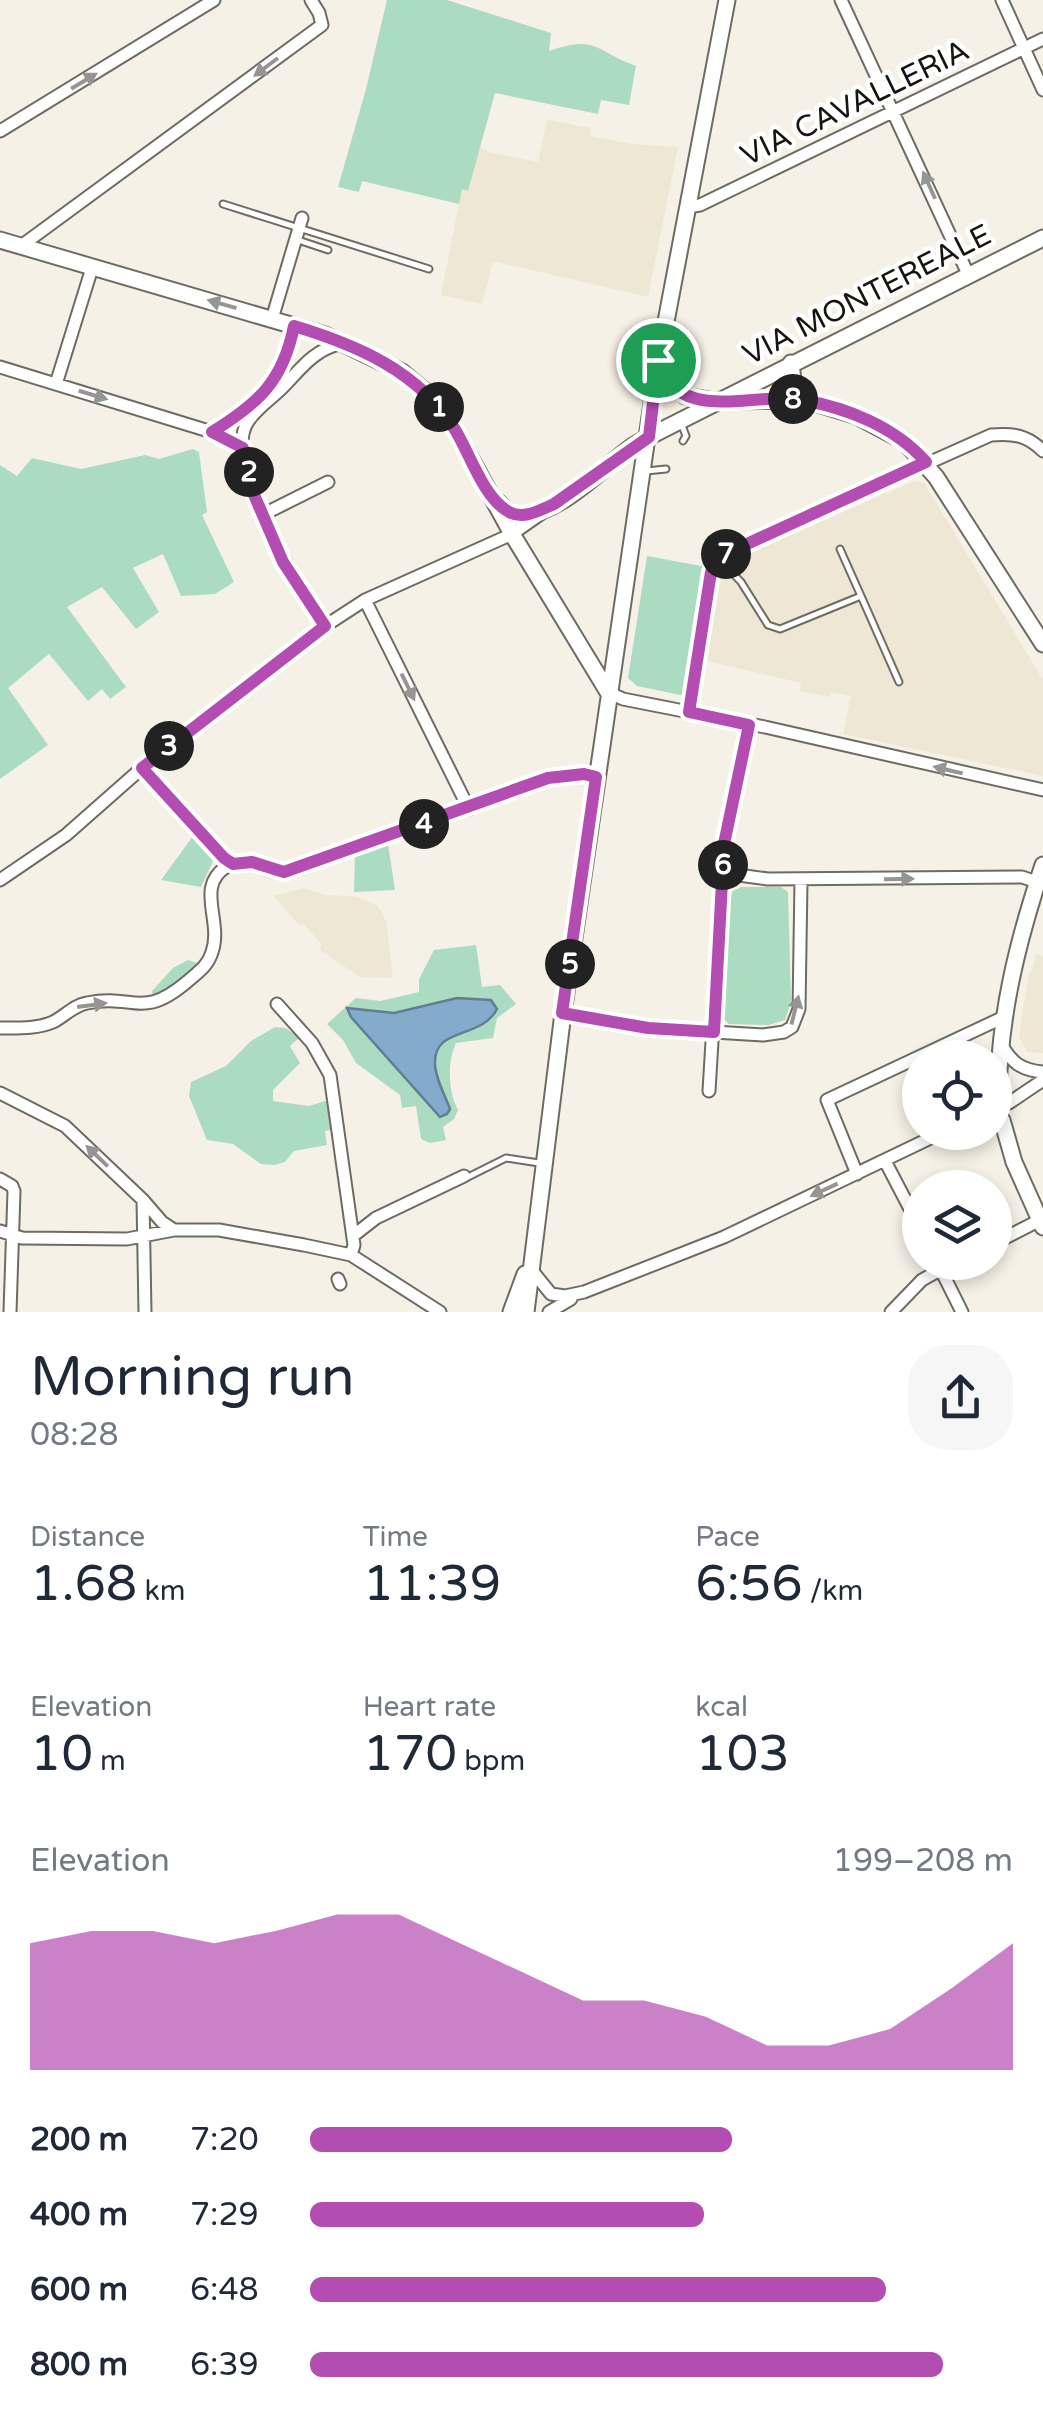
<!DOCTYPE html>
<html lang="en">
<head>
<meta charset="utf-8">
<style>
	body { margin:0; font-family:"Varela Round",sans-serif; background:#f6f6f7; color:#1f2937; height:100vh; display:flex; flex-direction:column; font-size:38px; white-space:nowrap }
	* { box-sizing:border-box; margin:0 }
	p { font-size:32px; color:#747a83 }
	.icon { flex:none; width:55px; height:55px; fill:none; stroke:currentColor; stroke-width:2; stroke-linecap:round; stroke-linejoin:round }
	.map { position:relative; height:1312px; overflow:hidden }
	.details { display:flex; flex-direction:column; background:#fff; flex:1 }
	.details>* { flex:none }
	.controls { position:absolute; left:902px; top:1040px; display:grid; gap:20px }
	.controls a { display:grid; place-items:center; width:110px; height:110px; border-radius:50%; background:#fff; box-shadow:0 5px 15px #0003; font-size:50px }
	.pin { position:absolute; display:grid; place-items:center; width:85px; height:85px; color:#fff; margin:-42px; border:5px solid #fff; border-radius:50%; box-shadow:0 2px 10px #0007 }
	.km { position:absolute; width:50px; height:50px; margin:-25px; border-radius:50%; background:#222; color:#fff; font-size:28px; line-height:50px; text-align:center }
	.round { display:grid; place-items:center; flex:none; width:105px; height:105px; border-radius:40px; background:#f6f6f7 }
	.summary { display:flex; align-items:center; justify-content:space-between; height:170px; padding:0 30px }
	h1 { font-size:55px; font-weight:600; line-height:75px }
	.metrics { display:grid; grid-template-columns:repeat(3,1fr); gap:15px; height:170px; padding:10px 30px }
	.metrics div { display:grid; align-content:center }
	.metrics b { font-size:50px; font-weight:600 }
	.metrics small { font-size:28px; font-weight:400 }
	.metrics p { font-size:28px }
	.chart { height:280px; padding:20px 30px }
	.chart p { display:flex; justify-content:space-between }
	.chart svg { width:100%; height:180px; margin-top:10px; fill:#b44db1; opacity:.7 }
	ul { padding:0 30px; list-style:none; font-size:32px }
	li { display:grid; grid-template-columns:160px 120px 1fr; align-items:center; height:75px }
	li i { height:25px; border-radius:12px; background:#b44db1 }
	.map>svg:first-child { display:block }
	.built { fill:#efe7d5 }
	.green { fill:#abdcc1 }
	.water { fill:#84aacc; stroke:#637d94; stroke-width:2.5 }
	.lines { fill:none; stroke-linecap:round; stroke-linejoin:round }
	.lane-casing { stroke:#6f6b62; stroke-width:9 }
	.street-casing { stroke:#6f6b62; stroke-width:15 }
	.secondary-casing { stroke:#6f6b62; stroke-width:19 }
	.lane { stroke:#fff; stroke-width:5 }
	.street { stroke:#fff; stroke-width:11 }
	.secondary { stroke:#fff; stroke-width:15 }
	.oneway { fill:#969593 }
	.route-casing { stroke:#fff; stroke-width:20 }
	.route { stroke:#b44db1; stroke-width:12 }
	.labels { text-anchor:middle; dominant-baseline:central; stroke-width:9; stroke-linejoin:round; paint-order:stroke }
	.street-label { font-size:30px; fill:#151410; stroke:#fff }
</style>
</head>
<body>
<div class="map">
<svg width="1043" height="1312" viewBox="0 0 1043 1312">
	<rect width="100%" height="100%" fill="#f6f1e6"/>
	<path class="built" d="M547,120L591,128L590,136L631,144L678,147L648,297L493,261L482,304L441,295L462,188L468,190L479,146L489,152L538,162Z
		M914,481L925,484L1043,680V776L843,734L851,696L831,692L829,697L800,691L801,683L707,661L719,586L727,563Z
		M304,888L325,895L354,896L378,906L386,921L393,978L360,977L320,950L321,944L304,924L300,926L274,896Z
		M1036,954L1043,956V1053L1027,1052L1019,1037L1029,972H1032Z"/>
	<path class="green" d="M387,0H447L551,33L549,51C597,34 595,51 636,66L629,105L601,100L598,114L495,93L468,191L462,189L459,204L362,181L359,192L338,187L366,89Z
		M193,449L199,452L207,512L202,515L234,582L215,594L181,596L163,554L133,568L159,612L136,629L102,587L67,607L126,687L110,699L102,689L88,701L49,654L8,688L48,745L0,779V465L17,476L32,458L81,469L145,455L159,459Z
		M647,556L707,567L685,696L637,686L628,678Z
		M193,836L214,859L201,887L161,880Z
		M388,844L395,890L354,892L355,854Z
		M741,887H781L788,892L791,1002L785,1020L769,1025L729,1024L724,1019L729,899L733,891Z
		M476,945L482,987L500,985L516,1004L497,1018L493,1038L456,1043C447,1062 448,1092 458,1110L454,1119L443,1127L446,1140L430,1143L421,1139L416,1106L402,1108L400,1095L356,1063L343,1040L327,1024L356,998L380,1001L419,992V979L434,950Z
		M188,960L200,964L165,994L153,997L152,991L173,968Z
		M275,1027L285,1028L300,1037L290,1046L300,1063L273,1090V1101L309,1106L332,1099L336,1129L325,1131L327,1145L294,1151L285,1162L274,1165L261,1164L233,1144L207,1140L189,1096L191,1082L226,1066L251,1041Z"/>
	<path class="water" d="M457,998L491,1000L497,1009C481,1040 434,1026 435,1063C435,1078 445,1095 450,1109L447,1114L440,1117L351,1017L347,1008L394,1013Z"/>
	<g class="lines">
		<defs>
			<path id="lane" d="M223,204L429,269
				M298,240L328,250
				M681,423L686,436L683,441
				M646,471L666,469
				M840,549L861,596
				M721,561L741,582L768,625L780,629L861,596L899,682
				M466,1178L506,1158L539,1163"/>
			<path id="street" d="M841,0L968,274
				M1002,0L1043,90
				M0,131L214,0
				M687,207L700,205L1043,39
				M21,246L322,25L319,13L311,0
				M272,319L302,218
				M0,367L212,432L243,447
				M56,384L92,268
				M212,432C260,403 283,381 294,326
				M262,515L328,482
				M365,600L469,809
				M325,626C301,589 222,466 247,423C255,409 274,397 285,385C302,367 315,350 339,344
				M608,692L623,699L765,727L1043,790
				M689,712L711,572L725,554L991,435C1013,433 1027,435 1043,451
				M142,768L216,850L233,863
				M722,865L731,874L768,879L1022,877L1037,882
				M0,880L66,835L142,768L325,626L365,600L512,534L542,513
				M277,1004L312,1043L330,1075L354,1245L351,1255
				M563,1013L648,1028L763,1035L784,1032L792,1027L799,1009L801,881
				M0,1028C18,1028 37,1029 53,1022C65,1016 74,1005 87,1003C135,993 141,1021 188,981C198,972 208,966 212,952C223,921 195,887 226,867C249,852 262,874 285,872C302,871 319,860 335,853L548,778L584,774L596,777
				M1001,1044C1012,1063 1021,1070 1043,1072
				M709,1091L724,844L749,725
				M0,1093L65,1126L143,1200L145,1312
				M1009,1103L1043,1080
				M885,1161L920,1228
				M857,1174L827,1100L1006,1016
				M0,1179L12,1186L14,1191L10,1312
				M143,1200L162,1222L174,1230
				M0,1231L22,1238L127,1239L174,1230H219L304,1245L351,1255L440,1312
				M353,1236L376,1218L464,1176
				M995,1243L1040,1220
				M939,1266L962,1312
				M530,1268L551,1294L565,1296L584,1292L724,1237L943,1132
				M338,1279L340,1284
				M549,1312L571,1299
				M891,1312L922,1280L954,1262"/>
			<path id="secondary" d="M0,240L325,335L402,372L427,393L453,426L512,534L608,692
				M659,363L668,382L685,396L715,401L805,400L857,416L904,441L936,477L1043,644
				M791,363L793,381L805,400
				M498,502C505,510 513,517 525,515C563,511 603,467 633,446C644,439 656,433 668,427L1043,238
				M998,1098C999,1016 1017,943 1043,865
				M1002,1120L1014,1162L1043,1227
				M511,1312L525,1274
				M526,1312L563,1013L657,369L727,0"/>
		</defs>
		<use href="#lane" class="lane-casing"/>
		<use href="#street" class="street-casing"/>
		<use href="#secondary" class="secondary-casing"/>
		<use href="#lane" class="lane"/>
		<use href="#street" class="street"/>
		<use href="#secondary" class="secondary"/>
	</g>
	<defs><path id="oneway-solid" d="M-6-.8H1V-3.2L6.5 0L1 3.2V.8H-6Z" transform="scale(2.5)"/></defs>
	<g class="oneway">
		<use href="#oneway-solid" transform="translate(266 67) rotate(143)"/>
		<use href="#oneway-solid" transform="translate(84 81) rotate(-31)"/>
		<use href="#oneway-solid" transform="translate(929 185) rotate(-114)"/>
		<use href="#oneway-solid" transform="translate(222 304) rotate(-164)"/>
		<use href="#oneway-solid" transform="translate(93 395) rotate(17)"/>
		<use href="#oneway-solid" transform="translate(408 687) rotate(64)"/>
		<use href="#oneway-solid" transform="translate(948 770) rotate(-167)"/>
		<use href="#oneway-solid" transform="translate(899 879) rotate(-1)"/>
		<use href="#oneway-solid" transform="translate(92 1005) rotate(-8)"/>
		<use href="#oneway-solid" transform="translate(795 1010) rotate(-76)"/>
		<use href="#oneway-solid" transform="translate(97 1156) rotate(-136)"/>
		<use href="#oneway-solid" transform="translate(824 1190) rotate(155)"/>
	</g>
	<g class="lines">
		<defs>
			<path id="route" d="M294,326C357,345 418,371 454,428C470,453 483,498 509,512C524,520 540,510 554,504L649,437L658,360C677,426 753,391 802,400C848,408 895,427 926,462L725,554L711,572L689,712L749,725L724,844L714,1032L648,1028L562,1013L596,777L584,774L548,778L284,872L252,862L233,864L224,858L142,768L325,626L283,562L252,490L243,448L212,432C259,403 283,381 294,326Z"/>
		</defs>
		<use href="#route" class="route-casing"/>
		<use href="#route" class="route"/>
	</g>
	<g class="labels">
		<g class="street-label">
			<text transform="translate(855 103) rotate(-26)">VIA CAVALLERIA</text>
			<text transform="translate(867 295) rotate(-27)">VIA MONTEREALE</text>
		</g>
	</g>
</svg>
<div class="controls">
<a><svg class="icon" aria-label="locate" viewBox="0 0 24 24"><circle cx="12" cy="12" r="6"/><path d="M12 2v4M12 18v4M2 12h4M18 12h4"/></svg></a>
<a><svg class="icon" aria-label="layers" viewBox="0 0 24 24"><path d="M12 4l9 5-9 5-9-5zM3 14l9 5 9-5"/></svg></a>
</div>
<div class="pin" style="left:658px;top:360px;background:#1e9e55"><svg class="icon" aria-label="arrive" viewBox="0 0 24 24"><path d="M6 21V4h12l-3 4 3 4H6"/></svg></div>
<b class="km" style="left:439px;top:407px">1</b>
<b class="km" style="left:249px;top:472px">2</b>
<b class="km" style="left:169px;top:746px">3</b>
<b class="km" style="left:424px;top:824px">4</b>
<b class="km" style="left:570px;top:964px">5</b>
<b class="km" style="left:723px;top:865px">6</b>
<b class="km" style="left:726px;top:554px">7</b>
<b class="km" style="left:793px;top:399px">8</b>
</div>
<section class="details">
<div class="summary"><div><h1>Morning run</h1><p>08:28</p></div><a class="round"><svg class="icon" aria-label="share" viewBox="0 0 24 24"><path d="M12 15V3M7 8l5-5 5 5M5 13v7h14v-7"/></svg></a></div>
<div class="metrics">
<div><p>Distance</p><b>1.68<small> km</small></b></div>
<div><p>Time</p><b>11:39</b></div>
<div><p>Pace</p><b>6:56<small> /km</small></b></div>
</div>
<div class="metrics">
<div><p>Elevation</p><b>10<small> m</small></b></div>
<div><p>Heart rate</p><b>170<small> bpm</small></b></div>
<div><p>kcal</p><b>103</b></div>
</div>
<div class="chart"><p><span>Elevation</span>199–208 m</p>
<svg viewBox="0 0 160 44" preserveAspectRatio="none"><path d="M0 44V13L10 10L20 10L30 13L40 10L50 6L60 6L70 13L80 20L90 27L100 27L110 31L120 38L130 38L140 34L150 24L160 13V44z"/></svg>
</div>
<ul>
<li><b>200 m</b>7:20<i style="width:60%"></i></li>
<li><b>400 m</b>7:29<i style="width:56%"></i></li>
<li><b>600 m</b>6:48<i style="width:82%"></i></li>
<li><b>800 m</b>6:39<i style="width:90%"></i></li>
</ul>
</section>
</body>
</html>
